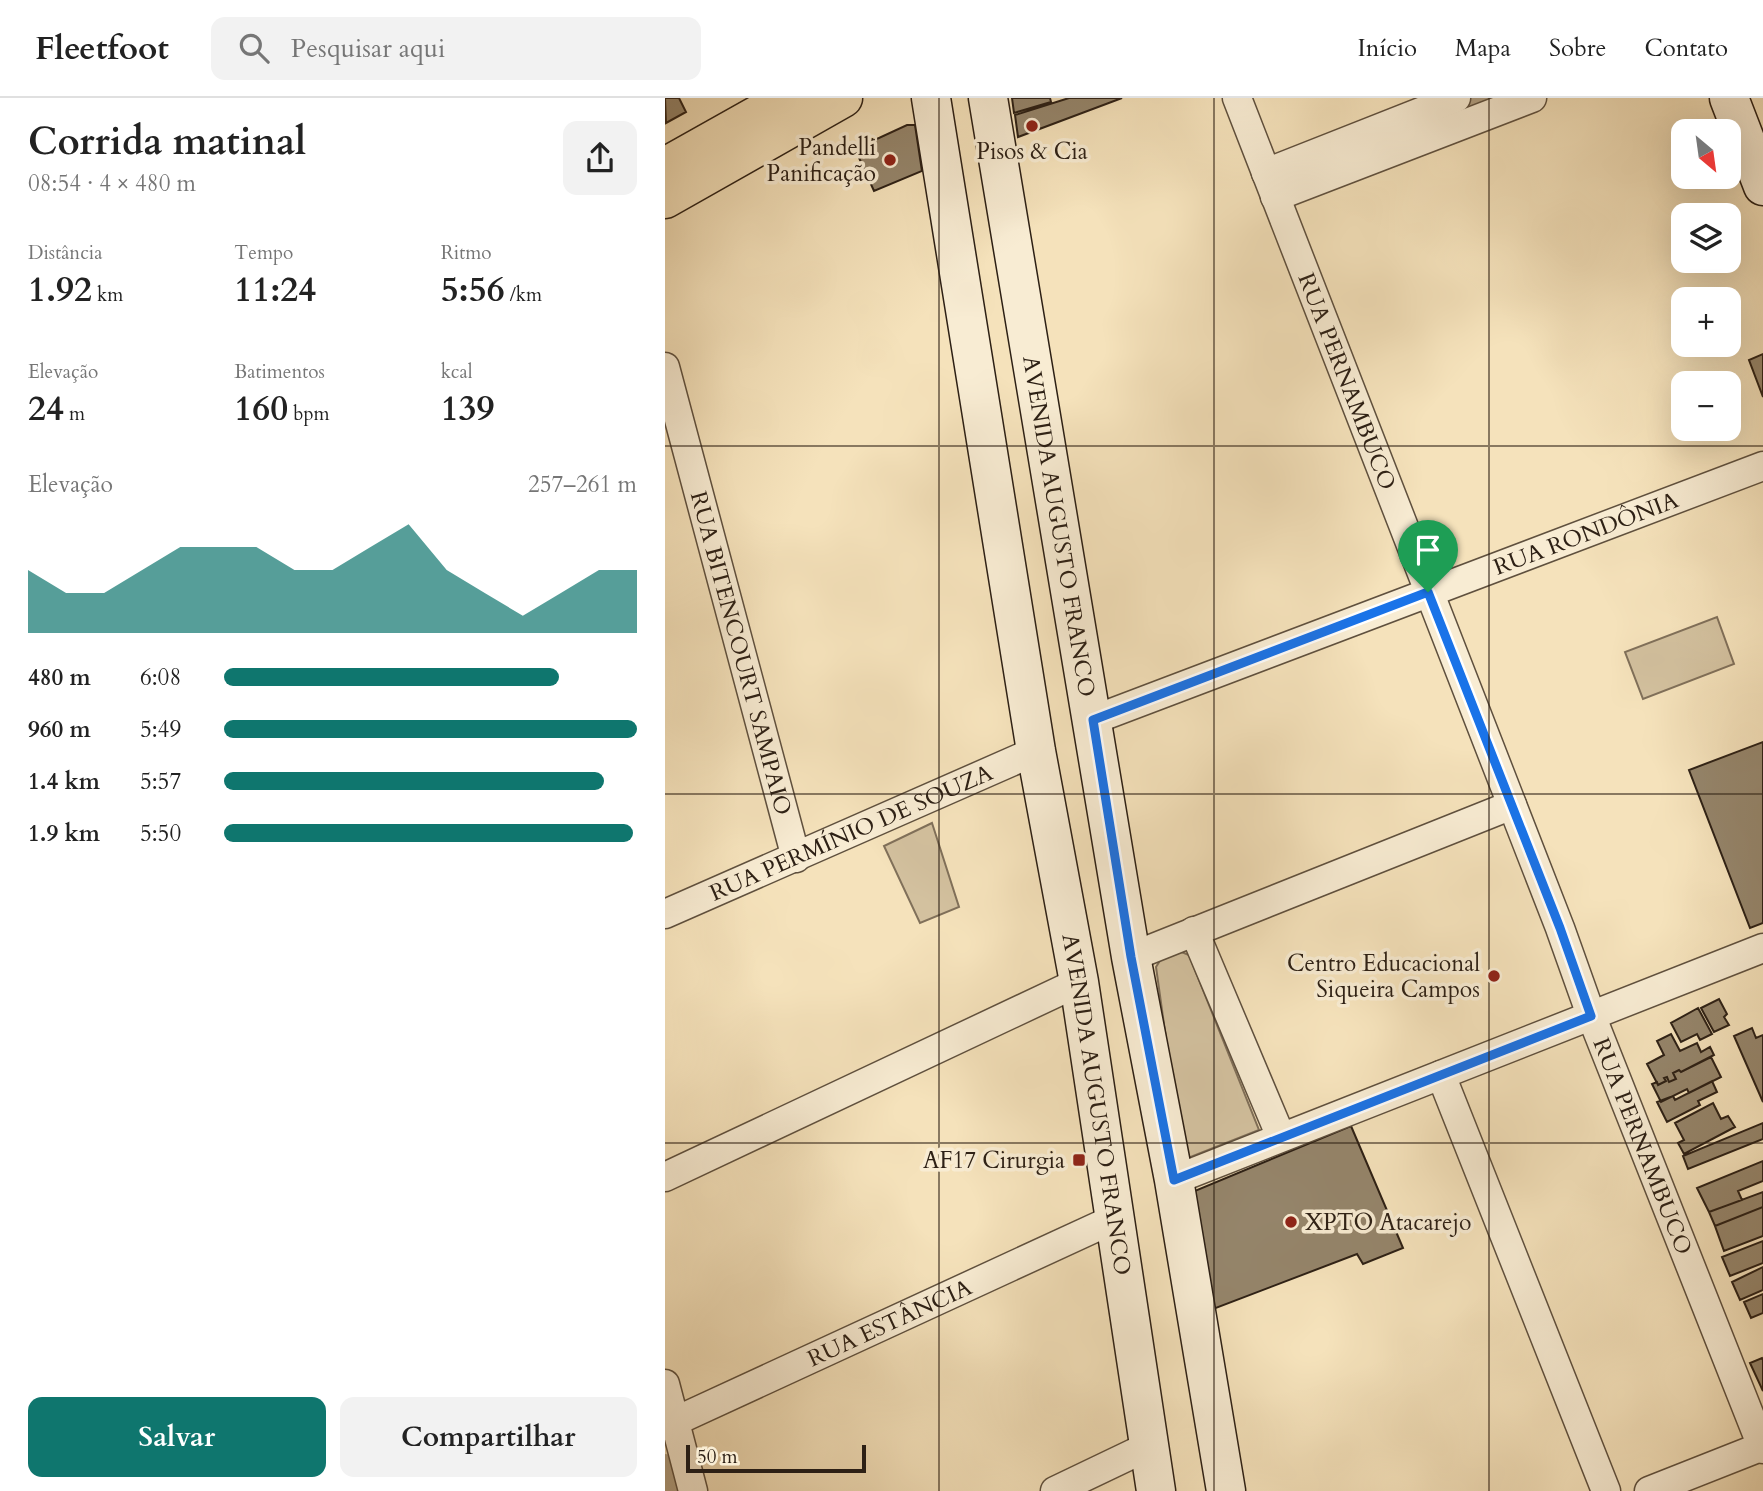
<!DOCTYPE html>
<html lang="pt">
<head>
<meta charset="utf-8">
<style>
	body { margin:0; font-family:Cardo,serif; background:#f2f2f2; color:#222; height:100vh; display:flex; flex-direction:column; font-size:26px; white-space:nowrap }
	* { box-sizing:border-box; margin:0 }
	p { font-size:23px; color:#767676 }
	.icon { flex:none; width:38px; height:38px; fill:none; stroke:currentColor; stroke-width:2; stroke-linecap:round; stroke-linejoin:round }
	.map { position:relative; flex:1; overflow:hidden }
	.drawer { display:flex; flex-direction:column; background:#fff; width:665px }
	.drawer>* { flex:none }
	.needle { width:46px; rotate:151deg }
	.buttons { position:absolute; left:1006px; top:21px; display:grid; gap:14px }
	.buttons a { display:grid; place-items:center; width:70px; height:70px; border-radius:14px; background:#fff; box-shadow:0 7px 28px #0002; font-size:35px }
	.scale { position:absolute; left:21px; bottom:18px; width:180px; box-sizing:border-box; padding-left:7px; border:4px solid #2d2015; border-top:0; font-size:19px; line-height:24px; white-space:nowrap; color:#2d2015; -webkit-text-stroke:5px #f8ecd3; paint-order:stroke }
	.pin { position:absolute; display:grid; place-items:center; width:60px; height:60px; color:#fff; margin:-72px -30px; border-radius:50% 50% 50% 0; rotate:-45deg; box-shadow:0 0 7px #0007 }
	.pin .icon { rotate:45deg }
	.round { display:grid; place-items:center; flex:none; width:74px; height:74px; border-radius:14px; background:#f2f2f2 }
	.headline { display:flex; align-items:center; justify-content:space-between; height:119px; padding:0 28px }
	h1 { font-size:38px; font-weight:700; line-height:52px }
	.figures { display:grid; grid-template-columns:repeat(3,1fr); gap:10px; height:119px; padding:7px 28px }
	.figures div { display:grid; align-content:center }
	.figures b { font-size:35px; font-weight:700 }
	.figures small { font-size:19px; font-weight:400 }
	.figures p { font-size:19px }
	.chart { height:196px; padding:14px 28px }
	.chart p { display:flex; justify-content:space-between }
	.chart svg { width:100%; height:126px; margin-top:7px; fill:#0f766e; opacity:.7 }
	.cta { display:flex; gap:14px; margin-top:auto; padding:14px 28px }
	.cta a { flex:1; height:80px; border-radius:14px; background:#0f766e; color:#fff; font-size:28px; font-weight:700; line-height:80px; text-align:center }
	.cta a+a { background:#f2f2f2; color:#222 }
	ul { padding:0 28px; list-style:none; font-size:23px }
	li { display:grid; grid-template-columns:112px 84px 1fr; align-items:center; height:52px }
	li i { height:18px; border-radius:9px; background:#0f766e }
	header { display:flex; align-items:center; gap:42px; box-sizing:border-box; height:98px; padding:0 35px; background:#fff; border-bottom:2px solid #e0e0e0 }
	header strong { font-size:33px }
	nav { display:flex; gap:38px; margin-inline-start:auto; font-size:24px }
	.search { width:490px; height:63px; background:#f2f2f2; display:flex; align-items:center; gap:18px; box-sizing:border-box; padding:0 24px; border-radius:14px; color:#767676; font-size:26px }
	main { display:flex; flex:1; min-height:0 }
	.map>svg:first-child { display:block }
	.green { fill:#d3c19f; stroke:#80705a; stroke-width:2 }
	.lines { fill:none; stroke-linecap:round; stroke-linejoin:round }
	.canal { stroke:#b1a083; stroke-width:24 }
	.building { fill:#95856b; stroke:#2d2015; stroke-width:2 }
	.minor-casing { stroke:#5f503e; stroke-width:31 }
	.secondary-casing { stroke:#2d2015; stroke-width:41 }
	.primary-casing { stroke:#2d2015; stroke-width:41 }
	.minor { stroke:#f8ecd3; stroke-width:28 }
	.secondary { stroke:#f8ecd3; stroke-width:38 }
	.primary { stroke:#f5e2bb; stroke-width:38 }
	.route-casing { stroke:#fff; stroke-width:14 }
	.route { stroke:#1a73e8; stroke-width:9 }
	.grid { fill:none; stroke:#2d2015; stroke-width:2; stroke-opacity:0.55 }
	.poi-dot { fill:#8f2418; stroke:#f8ecd3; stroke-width:2.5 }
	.labels { text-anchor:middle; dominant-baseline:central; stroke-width:7; stroke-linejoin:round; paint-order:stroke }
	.poi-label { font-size:23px; fill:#2d2015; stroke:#f8ecd3; text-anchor:end }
	.street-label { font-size:23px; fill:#2d2015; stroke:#f8ecd3 }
</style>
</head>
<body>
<header>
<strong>Fleetfoot</strong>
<div class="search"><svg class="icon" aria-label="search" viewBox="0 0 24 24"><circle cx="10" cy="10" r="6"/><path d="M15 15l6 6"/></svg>Pesquisar aqui</div>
<nav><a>Início</a><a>Mapa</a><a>Sobre</a><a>Contato</a></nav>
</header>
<main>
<section class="drawer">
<div class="headline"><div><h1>Corrida matinal</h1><p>08:54 · 4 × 480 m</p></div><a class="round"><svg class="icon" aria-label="share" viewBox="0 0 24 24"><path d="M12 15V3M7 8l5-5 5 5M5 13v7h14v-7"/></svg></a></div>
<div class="figures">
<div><p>Distância</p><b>1.92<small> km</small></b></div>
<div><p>Tempo</p><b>11:24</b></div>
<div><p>Ritmo</p><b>5:56<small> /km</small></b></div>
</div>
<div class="figures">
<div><p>Elevação</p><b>24<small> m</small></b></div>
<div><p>Batimentos</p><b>160<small> bpm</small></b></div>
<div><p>kcal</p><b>139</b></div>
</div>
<div class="chart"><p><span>Elevação</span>257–261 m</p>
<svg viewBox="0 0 160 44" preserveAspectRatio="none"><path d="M0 44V22L10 30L20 30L30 22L40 14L50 14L60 14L70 22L80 22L90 14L100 6L110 22L120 30L130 38L140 30L150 22L160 22V44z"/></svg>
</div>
<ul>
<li><b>480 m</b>6:08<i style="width:81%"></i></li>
<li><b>960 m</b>5:49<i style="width:100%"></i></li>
<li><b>1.4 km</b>5:57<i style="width:92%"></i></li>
<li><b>1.9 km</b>5:50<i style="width:99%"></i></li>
</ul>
<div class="cta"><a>Salvar</a><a>Compartilhar</a></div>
</section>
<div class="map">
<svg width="1098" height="1393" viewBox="0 0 1098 1393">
	<rect width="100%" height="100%" fill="#f5e2bb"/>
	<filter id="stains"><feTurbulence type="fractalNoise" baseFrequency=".00286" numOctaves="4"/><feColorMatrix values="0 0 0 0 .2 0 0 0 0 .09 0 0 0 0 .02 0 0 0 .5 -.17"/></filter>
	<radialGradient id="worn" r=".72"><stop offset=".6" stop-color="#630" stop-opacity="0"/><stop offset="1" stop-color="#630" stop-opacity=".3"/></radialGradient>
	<path class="green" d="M1052,519L1069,566L978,601L960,554Z
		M267,725L294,809L255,825L219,748Z
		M514,853L524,857L594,1032L518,1062L491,869L496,861Z"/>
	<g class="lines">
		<path class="canal" d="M768,23L826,0
			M0,1368L6,1393"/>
	</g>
	<path class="building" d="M0,0H14L21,14L1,25Z
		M347,0H385L386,4L349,15Z
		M404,0H457L353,39L350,17Z
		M242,27H250L257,73L209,93L190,51Z
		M1098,256V299L1084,262Z
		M1098,644V825L1085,830L1024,672Z
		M1054,901L1062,916L1059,919L1064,927L1049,934L1036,910Z
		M1033,910L1047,936L1035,942L1032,936L1016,944L1006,925Z
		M1087,930L1091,940L1098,937V1004L1069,938Z
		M1006,936L1015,953L1032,945L1036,954L1045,949L1049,957L1016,974L1014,972L1008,975L1011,981L1004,984L1002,979L999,980L1001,983L993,987L982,966L999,957L992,943Z
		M1046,959L1056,979L1024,995L1022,991L996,1004L987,986L992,984L993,987L1001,983L999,980L1002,979L1004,984L1011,981L1008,975L1014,972L1016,974Z
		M1047,983L1052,994L1033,1003L1035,1007L1002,1024L992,1004L1008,998L1010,1002Z
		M1048,1005L1056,1021L1063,1018L1070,1029L1019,1056L1013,1045L1019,1042L1010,1025Z
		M1098,1025V1041L1023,1071L1018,1058Z
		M686,1028L738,1150L698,1166L692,1156L543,1213L520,1097Z
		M1098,1063V1083L1073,1093L1077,1102L1044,1114L1032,1090Z
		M1098,1094V1109L1050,1128L1044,1114Z
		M1098,1109V1138L1059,1153L1050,1128Z
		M1098,1143V1165L1065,1178L1057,1159Z
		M1098,1169V1192L1075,1202L1067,1184Z
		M1098,1196V1215L1086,1220L1079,1204Z
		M1097,1260L1098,1262V1293L1085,1265Z"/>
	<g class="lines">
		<defs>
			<g id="minor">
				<path id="s1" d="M572,0L895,830L926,917L1098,1351"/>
				<path d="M601,75L791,0"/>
				<path d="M610,99L867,0"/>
				<path id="s2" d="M0,269L131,760"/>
				<path id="s3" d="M428,622L1098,368"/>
				<path id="s4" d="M0,816L371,653"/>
				<path d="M529,833L616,1039"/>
				<path d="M466,859L847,707"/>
				<path d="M776,977L941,1393"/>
				<path d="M0,1079L414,884"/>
				<path d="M509,1082L1098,850"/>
				<path d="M0,1286L28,1393"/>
				<path id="s5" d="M0,1328L449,1121"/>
				<path d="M390,1393L484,1348"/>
				<path d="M984,1393L1098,1348"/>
			</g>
			<g id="secondary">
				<path id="s6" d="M266,0L371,653L414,884L491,1393"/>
				<path id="s7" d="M323,0L466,859L509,1082L561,1393"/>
				<path d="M1064,0L1098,88"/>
			</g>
			<path id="primary" d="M0,69L123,0
				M0,101L178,0"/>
		</defs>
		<use href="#minor" class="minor-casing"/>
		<use href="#secondary" class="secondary-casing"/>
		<use href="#primary" class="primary-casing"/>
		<use href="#minor" class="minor"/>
		<use href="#secondary" class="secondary"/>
		<use href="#primary" class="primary"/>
	</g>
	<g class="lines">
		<defs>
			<path id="route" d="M763,494L895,830L926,918L509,1082L466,859L428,622Z"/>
		</defs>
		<use href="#route" class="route-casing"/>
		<use href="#route" class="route"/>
	</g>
	<path class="grid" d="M274,0V1393M549,0V1393M824,0V1393M0,348H1098M0,696H1098M0,1045H1098"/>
	<g class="poi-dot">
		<circle cx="367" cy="28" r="7"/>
		<circle cx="225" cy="62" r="7"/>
		<circle cx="829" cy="878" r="7"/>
		<rect x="407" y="1055" width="14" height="14" rx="3.5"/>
		<circle cx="626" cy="1124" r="7"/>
	</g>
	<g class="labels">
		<g class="poi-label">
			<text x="211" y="49">Pandelli<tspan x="211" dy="26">Panificação</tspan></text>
			<text x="367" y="53" text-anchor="middle">Pisos &amp; Cia</text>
			<text x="815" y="865">Centro Educacional<tspan x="815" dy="26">Siqueira Campos</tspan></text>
			<text x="400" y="1062">AF17 Cirurgia</text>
			<text x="640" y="1124" text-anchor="start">XPTO Atacarejo</text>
		</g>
		<g class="street-label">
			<text stroke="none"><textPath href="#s1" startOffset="304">RUA PERNAMBUCO</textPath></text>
			<text stroke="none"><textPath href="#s7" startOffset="434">AVENIDA AUGUSTO FRANCO</textPath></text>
			<text stroke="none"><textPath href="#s3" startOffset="527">RUA RONDÔNIA</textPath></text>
			<text stroke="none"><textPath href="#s2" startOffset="296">RUA BITENCOURT SAMPAIO</textPath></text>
			<text stroke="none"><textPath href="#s4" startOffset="203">RUA PERMÍNIO DE SOUZA</textPath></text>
			<text stroke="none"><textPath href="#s6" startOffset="1020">AVENIDA AUGUSTO FRANCO</textPath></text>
			<text stroke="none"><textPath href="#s1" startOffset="1124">RUA PERNAMBUCO</textPath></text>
			<text stroke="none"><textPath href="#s5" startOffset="247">RUA ESTÂNCIA</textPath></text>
		</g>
	</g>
	<rect width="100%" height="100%" filter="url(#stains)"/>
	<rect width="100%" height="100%" fill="url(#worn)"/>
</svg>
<div class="buttons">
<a><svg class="needle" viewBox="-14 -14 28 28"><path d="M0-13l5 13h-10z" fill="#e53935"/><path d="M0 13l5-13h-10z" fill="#767676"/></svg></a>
<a><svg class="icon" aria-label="layers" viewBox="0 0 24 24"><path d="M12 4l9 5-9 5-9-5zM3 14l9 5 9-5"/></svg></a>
<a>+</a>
<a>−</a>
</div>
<div class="scale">50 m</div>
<div class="pin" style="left:763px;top:494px;background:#1e9e55"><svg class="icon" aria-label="arrive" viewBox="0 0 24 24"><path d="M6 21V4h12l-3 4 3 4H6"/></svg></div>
</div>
</main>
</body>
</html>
